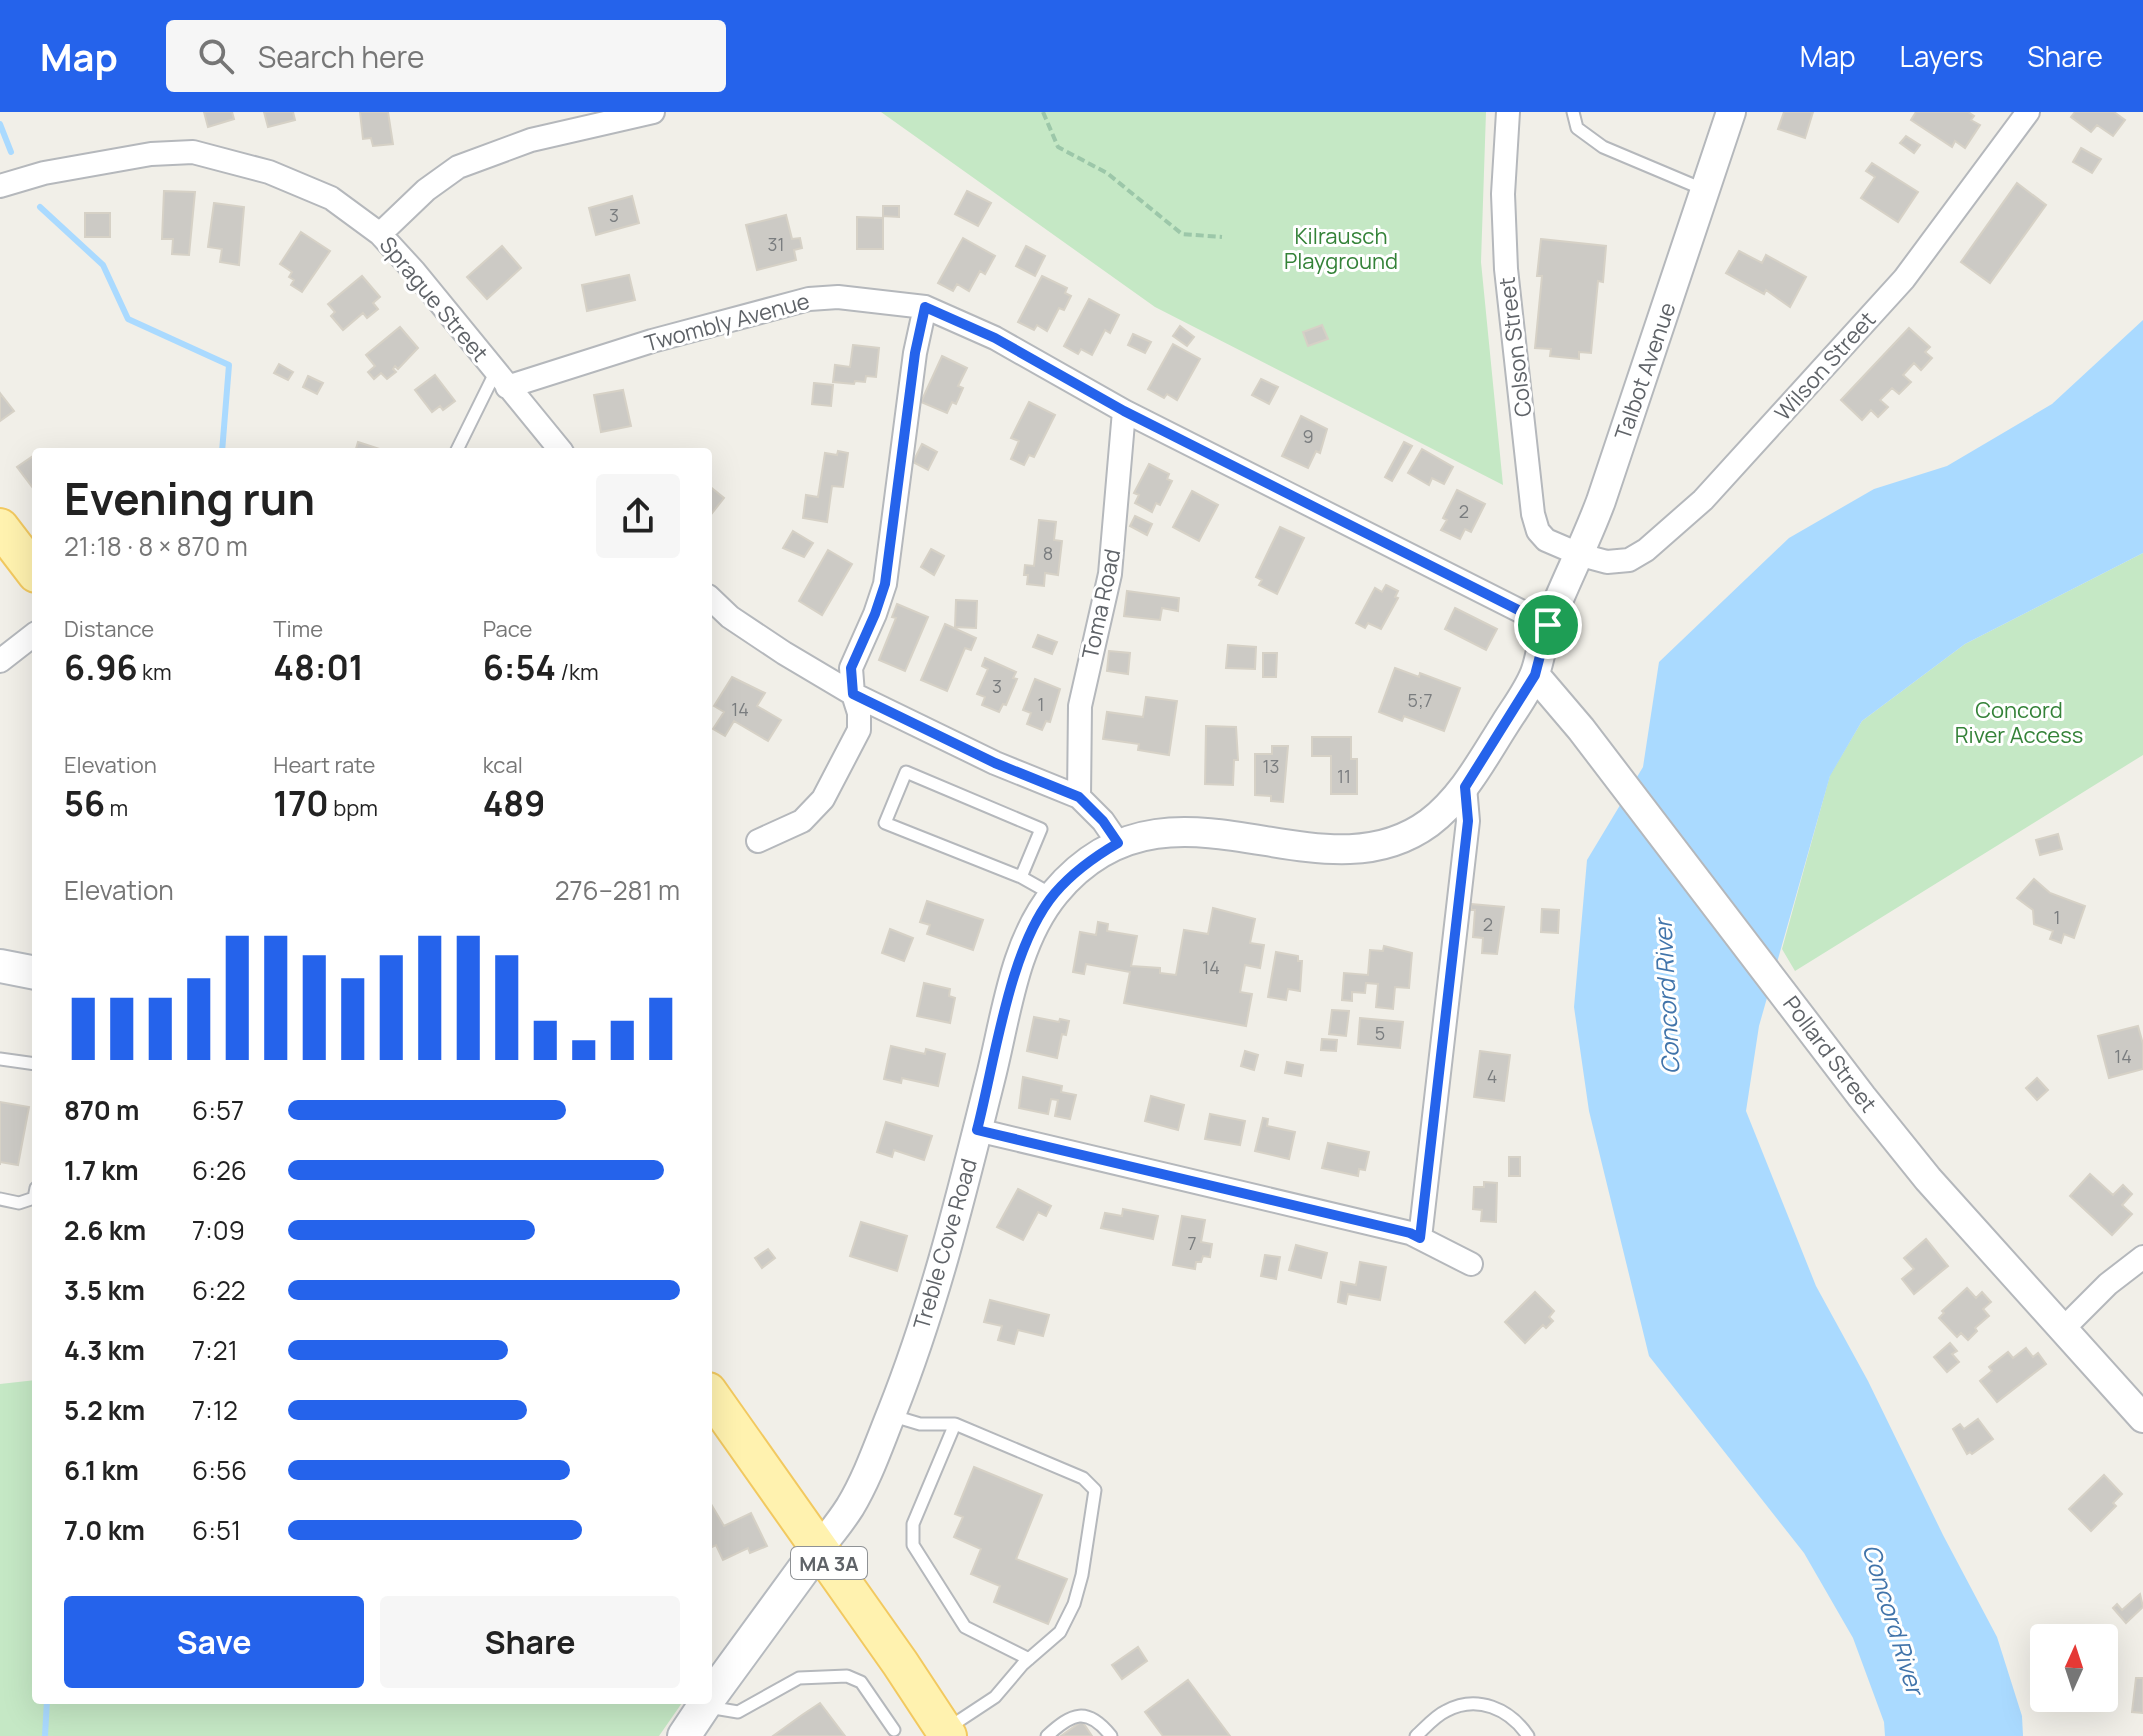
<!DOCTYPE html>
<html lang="en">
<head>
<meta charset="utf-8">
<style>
	body { margin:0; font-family:Manrope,sans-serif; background:#f6f6f6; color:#222; height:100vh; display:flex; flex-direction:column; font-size:30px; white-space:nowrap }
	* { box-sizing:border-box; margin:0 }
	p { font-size:26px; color:#767676 }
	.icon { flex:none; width:44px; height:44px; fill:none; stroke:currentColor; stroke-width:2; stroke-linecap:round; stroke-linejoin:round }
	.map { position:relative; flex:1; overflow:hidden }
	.panel { position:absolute; left:32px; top:336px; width:680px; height:1256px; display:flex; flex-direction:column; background:#fff; border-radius:8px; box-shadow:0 8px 32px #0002 }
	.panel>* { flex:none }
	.needle { width:52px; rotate:3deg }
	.buttons { position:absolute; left:2030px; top:1512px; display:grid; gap:16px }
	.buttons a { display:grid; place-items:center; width:88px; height:88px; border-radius:8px; background:#fff; box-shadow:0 8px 32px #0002; font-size:40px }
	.pin { position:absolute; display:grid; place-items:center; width:68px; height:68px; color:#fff; margin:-34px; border:4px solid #fff; border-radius:50%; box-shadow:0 2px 8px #0007 }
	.round { display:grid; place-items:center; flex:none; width:84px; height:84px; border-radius:8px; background:#f6f6f6 }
	.overview { display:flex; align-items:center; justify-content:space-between; height:136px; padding:0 32px }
	h1 { font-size:44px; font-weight:700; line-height:60px }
	.figures { display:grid; grid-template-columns:repeat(3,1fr); gap:12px; height:136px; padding:8px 32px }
	.figures div { display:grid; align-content:center }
	.figures b { font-size:34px; font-weight:700 }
	.figures small { font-size:22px; font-weight:400 }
	.figures p { font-size:22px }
	.chart { height:224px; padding:16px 32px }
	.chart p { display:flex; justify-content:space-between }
	.chart svg { width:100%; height:144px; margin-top:8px; stroke:#2563eb; stroke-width:6 }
	.cta { display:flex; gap:16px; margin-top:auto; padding:16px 32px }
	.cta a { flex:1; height:92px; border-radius:8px; background:#2563eb; color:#fff; font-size:32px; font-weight:700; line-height:92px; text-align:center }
	.cta a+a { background:#f6f6f6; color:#222 }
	ul { padding:0 32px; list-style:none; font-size:26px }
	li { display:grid; grid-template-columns:128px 96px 1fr; align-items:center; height:60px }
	li i { height:20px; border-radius:10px; background:#2563eb }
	header { display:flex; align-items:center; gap:48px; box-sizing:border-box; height:112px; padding:0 40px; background:#2563eb; color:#fff }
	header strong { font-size:38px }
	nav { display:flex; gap:44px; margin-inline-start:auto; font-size:28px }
	.search { width:560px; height:72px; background:#f6f6f6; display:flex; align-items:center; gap:20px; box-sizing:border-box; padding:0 28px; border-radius:8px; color:#767676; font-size:30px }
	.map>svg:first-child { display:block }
	.green { fill:#c5e8c5 }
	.water { fill:#aadaff }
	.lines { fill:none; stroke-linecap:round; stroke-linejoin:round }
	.stream { stroke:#aadaff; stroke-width:6 }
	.building { fill:#cccac5; stroke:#d6d1c6; stroke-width:2 }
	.service-casing { stroke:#b5b8bc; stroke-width:15 }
	.minor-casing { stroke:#b5b8bc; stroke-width:26 }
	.tertiary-casing { stroke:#b5b8bc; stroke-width:32 }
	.secondary-casing { stroke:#b6babf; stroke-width:36 }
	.primary-casing { stroke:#f2c960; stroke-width:40 }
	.path { stroke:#9cc7a9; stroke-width:4; stroke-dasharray:8 4; stroke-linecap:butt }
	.service { stroke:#fff; stroke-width:11 }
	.minor { stroke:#fff; stroke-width:22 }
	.tertiary { stroke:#fff; stroke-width:28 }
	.secondary { stroke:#fff; stroke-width:32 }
	.primary { stroke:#fff2af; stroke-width:36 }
	.route-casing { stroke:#fff; stroke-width:16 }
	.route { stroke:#2563eb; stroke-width:10 }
	.labels { text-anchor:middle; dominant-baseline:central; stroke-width:6; stroke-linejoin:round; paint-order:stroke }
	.number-label { font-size:18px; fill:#7a7d7f }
	.shield { fill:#fff; stroke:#8f9295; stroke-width:2 }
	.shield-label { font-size:20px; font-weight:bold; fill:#5f6368 }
	.park-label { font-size:22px; fill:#348238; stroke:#fff }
	.street-label { font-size:22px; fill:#5f6368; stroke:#fff }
	.water-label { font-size:24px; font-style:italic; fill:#4174aa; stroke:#fff }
</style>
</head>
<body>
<header>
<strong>Map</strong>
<div class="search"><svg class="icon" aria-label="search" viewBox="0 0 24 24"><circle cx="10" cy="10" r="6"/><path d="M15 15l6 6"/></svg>Search here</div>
<nav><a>Map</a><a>Layers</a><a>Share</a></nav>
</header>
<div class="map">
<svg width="2143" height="1624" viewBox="0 0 2143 1624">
	<rect width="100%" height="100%" fill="#f1efe8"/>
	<path class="green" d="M881,0H1486L1481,150L1503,373L1155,195Z
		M2143,441V643L1795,859L1782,837L1830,663L1862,609L1965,532Z
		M36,1268V1588H684L659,1624H0V1272Z"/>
	<path class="water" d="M2143,208V441L1965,532L1862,609L1830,664L1759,914L1746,999L1816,1174L1868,1269L1943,1423L1997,1525L2022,1604L2023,1624H1885L1884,1610L1853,1526L1804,1441L1649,1244L1589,999L1574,895L1587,748L1643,655L1659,550L1789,426L1874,377L1947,354L2052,292Z"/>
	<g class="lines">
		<path class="stream" d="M0,12L11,40
			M40,95L103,153L128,207L229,253L222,340
			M45,1624L47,1588"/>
	</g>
	<path class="building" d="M204,0H232L234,7L208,15Z
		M264,0H293L295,8L268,15Z
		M360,0H388L393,32L373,34L371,26L363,27Z
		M1784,0H1813L1805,26L1778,17Z
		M1916,0H1968L1974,4L1971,8L1980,13L1965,36L1955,29L1952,35L1911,8Z
		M2075,0H2114L2125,8L2113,24L2097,13L2091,20L2071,5Z
		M1906,24L1920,33L1914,41L1900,31Z
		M2081,36L2101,47L2092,61L2073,50Z
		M1872,51L1918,80L1898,110L1861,86L1875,65L1866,59Z
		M2017,71L2046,93L1990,171L1961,150Z
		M164,79L195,80L189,143L172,142L173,127H162Z
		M967,79L991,91L978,114L955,102Z
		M632,84L639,111L596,123L589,96Z
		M214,91L244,95L239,153L220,150L222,137L208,135Z
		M883,94H899V105L883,104Z
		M85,101H110V125H85Z
		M786,103L792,127L800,126L802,136L794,138L796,148L757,158L746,113Z
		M857,105L883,106V137H857Z
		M301,120L330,139L302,180L291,173L294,168L289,165L292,160L280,152Z
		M963,126L995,144L985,162L980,159L969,179L957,172L953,179L938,171Z
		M1541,127L1606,134L1603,170L1598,169L1591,241L1579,240V247L1550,244L1551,237L1535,236L1542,164H1537Z
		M502,134L521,156L487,187L467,165Z
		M1026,134L1045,144L1035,164L1016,154Z
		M1739,139L1762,151L1766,143L1806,165L1790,195L1766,178L1764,182L1726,161Z
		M629,163L635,188L587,199L582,173Z
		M362,164L380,185L373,191L378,197L367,206L363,201L343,218L331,204L335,200L328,192Z
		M1042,164L1067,176L1065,181L1071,184L1064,198L1059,196L1047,219L1037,213L1034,218L1018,210Z
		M1089,187L1119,203L1110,221L1105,218L1092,243L1081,237L1078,242L1064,234Z
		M1322,213L1328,227L1308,234L1303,220Z
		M1180,214L1194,225L1187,234L1173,224Z
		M400,215L418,236L398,257L395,254L393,257L396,260L387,267L381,261L374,267L368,260L375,254L366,243Z
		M1909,216L1930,235L1925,240L1932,246L1921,258L1914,251L1903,263L1911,270L1899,282L1892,276L1880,288L1888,295L1878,305L1871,298L1862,308L1841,288Z
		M1133,222L1151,230L1145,241L1128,233Z
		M1173,232L1200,247L1177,288L1167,282L1164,286L1148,277Z
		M853,233L879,236L876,265L866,264L865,270L855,269L854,272L833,270L835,253L850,255Z
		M942,244L967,256L958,274L963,276L956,292L952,290L947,301L921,290Z
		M279,252L293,260L288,268L274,261Z
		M435,263L455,289L443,298L440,294L432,300L415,278Z
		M308,264L323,271L317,282L303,275Z
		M1261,267L1278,275L1269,292L1252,283Z
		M814,271L833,273L831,294L812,292Z
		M623,278L631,314L601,320L594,283Z
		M0,281L14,299L0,309Z
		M1029,290L1055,303L1034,345L1029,343L1024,353L1011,347L1019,329L1011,326Z
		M1301,304L1327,317L1320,341L1316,339L1308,356L1282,344Z
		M358,330L383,338L382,340H355Z
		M1404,330L1412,334L1392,369L1385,365Z
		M922,332L937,340L928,358L913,350Z
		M1422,337L1453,355L1444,372L1432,366L1429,373L1408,361Z
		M838,339L848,341L843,375L832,374L827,410L803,406L806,383L818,385L825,341L837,343Z
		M36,342V380L17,355Z
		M1149,352L1169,362L1167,367L1172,369L1160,393L1156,391L1152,400L1135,391L1139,383L1134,381Z
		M708,373L724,386L709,405L708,404Z
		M1457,378L1485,392L1471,420L1465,417L1460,427L1441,418L1447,408L1443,406Z
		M1192,379L1218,393L1199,429L1173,415Z
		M1135,404L1152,412L1147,423L1130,414Z
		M1039,408L1056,410L1054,428L1062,429L1058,463L1045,461L1044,474L1027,472L1028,463H1024L1025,453L1034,454Z
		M1280,415L1304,426L1277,482L1259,473L1262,468L1256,465Z
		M793,419L813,431L804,445L783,436Z
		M931,437L944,444L934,463L921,455Z
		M828,438L852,452L822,503L799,489Z
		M1386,473L1398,479L1395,485L1398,486L1381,517L1368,511L1365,516L1356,511L1375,476L1382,480Z
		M1127,479L1179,486L1178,499L1162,496L1160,508L1124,504Z
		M956,488L977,489L976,516L955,515Z
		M897,492L928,505L905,559L879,548L896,506L892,505Z
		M1455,496L1497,517L1486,538L1445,517Z
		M945,512L976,526L971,538L965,536L947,579L921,568Z
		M1038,523L1057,530L1052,542L1033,535Z
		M1228,533L1256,535L1255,557L1226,556Z
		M1109,539L1130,541L1128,562L1107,559Z
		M1263,541H1277L1276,565H1263Z
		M985,546L1016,560L1013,566L1017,567L1006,593L1003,592L999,600L982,593L985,585L977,582L988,557L982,554Z
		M1395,556L1419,565L1420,561L1460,576L1444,619L1404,604L1402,609L1379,600Z
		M732,565L765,581L757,594L781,608L768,629L734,609L725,624L713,617L724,600L714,594Z
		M1035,567L1060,577L1050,610L1046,609L1042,618L1027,612L1031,601L1023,598Z
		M1146,585L1177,589L1169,643L1138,638L1139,632L1103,627L1107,600L1143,605Z
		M1206,614L1236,615L1238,648H1234L1233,673L1205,672Z
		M1312,625H1351V647H1357V682H1331V644H1312Z
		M1272,634H1288L1283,690L1271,689V684L1255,683V642H1272Z
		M2058,722L2062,737L2040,743L2036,728Z
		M2034,767L2050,781L2085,794L2074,826L2064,822L2061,831L2050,827L2053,819L2034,812L2033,798L2017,786Z
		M927,789L983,808L973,838L927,822L930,813L920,810Z
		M1471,792L1504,795L1497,842L1482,841L1483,826L1473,825L1475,798H1471Z
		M1213,796L1255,807L1250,831L1264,833L1260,856L1245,853L1240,880L1252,882L1246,914L1124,891L1130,860L1086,852L1084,862L1073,860L1080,820L1096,823L1098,810L1108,812L1107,819L1137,824L1131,854L1160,856V861L1176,863L1184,818L1208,822Z
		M1542,797L1559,798L1558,821L1541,820Z
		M890,817L913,826L904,849L882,841Z
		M1384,834L1412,841L1409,876L1395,875L1393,897L1376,895L1378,872L1366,871L1365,881L1352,880V889L1342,888L1344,861L1368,863L1370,838L1383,839Z
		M1276,840L1298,844V849H1302L1300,879L1288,877L1286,888L1268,885Z
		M924,871L950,877L949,884L955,886L950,911L917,904Z
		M1332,898L1349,899L1346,924L1329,922Z
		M1034,905L1059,910L1060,907L1069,909L1066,923L1062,922L1057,946L1027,939Z
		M1360,906L1403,910L1400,936L1358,932Z
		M2138,914L2143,932V957L2109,966L2098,924Z
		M1322,927L1337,928L1336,939L1321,938Z
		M891,934L925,942L926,937L945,942L938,974L902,966L901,971L884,967Z
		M1245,939L1258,943L1254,958L1241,954Z
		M1480,939L1510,943L1504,989L1474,985Z
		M1287,950L1303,953L1301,964L1285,961Z
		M1023,965L1062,974L1061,980L1076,983L1070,1007L1055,1004L1058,988L1051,987L1048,1002L1019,996Z
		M2037,966L2048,978L2037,988L2026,976Z
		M1151,984L1184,993L1178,1018L1145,1009Z
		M0,990L29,995L18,1053L0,1050V1053Z
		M1210,1002L1245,1009L1240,1033L1205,1027Z
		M1263,1006L1268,1007L1267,1014L1295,1020L1289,1047L1255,1039Z
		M886,1010L932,1024L924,1048L894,1038L892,1045L877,1040Z
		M1328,1031L1369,1040L1365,1058L1359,1057L1358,1064L1322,1056Z
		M1509,1045H1520V1064H1509Z
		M2090,1062L2113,1083L2123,1073L2132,1082L2122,1093L2132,1102L2112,1123L2070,1084Z
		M1484,1070L1497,1071L1496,1110L1481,1109L1482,1098L1473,1097L1474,1075H1484Z
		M1018,1077L1051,1094L1046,1104L1038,1100L1023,1128L997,1115Z
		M1123,1097L1158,1104L1153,1127L1101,1116L1105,1101L1122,1104Z
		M1182,1104L1205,1108L1201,1130L1212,1132L1210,1145L1203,1144L1201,1150H1196L1195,1157L1173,1153Z
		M861,1110L907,1124L897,1159L850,1144Z
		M1926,1127L1948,1154L1914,1182L1902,1167L1914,1157L1904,1146Z
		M1296,1133L1327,1141L1321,1166L1289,1158Z
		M768,1137L775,1146L762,1156L755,1146Z
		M1265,1143L1280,1145L1276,1167L1261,1164Z
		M1360,1150L1386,1155L1380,1188L1348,1182L1346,1192L1338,1190L1341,1170L1356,1173Z
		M1967,1176L1976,1186L1982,1180L1991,1190L1983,1197L1989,1204L1975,1216L1977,1219L1968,1228L1961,1221L1957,1225L1939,1206L1944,1201L1942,1199Z
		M1535,1180L1554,1199L1549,1205L1553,1209L1546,1216L1543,1213L1525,1231L1505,1210Z
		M990,1188L1049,1203L1043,1224L1018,1218L1014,1232L998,1228L1002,1214L984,1210Z
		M1950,1231L1957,1239L1952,1242L1959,1250L1947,1260L1934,1245Z
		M2026,1236L2033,1245L2038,1241L2046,1252L1997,1290L1980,1269L1992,1259L1989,1255L2008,1240L2013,1246Z
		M1978,1307L1993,1327L1972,1342L1970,1340L1967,1342L1953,1317L1960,1312L1964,1317Z
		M974,1355L1042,1383L1016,1447L1067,1467L1048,1512L994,1490L1000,1474L971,1462L981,1437L954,1425L963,1405L955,1402Z
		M2104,1363L2122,1382L2113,1391L2116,1394L2091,1419L2069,1397Z
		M708,1387L724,1414L751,1401L767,1434L750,1441L748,1436L723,1448L716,1433L708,1437Z
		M2140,1482L2143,1495L2126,1511L2113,1496L2117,1492L2122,1498Z
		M1138,1535L1147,1549L1122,1567L1112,1553Z
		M2136,1566H2143V1601L2132,1600Z
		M1188,1568L1230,1624H1163L1145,1600Z
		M820,1591L845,1624H773L802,1603Z
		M1082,1609L1092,1624H1061Z"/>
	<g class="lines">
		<defs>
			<path id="service" d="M1573,0L1577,16L1603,35L1705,78
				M456,340L495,261
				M1021,765L885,711L906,660L1041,717L1021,765L1053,783
				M0,947L36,952
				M0,1087L19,1091L34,1086L36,1076
				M890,1303L920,1312H955L1083,1366L1095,1378L1082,1463L1074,1492L1060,1520L1023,1552L995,1585L948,1616
				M955,1312L913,1412V1433L965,1515L1029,1547
				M708,1595L738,1600L799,1566L847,1564L861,1570L894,1618
				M1047,1624C1072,1601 1087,1594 1111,1624
				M1416,1624C1425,1616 1435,1604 1446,1599C1477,1582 1510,1597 1528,1624"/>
			<path id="minor" d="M1508,0L1503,82L1506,157L1533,402L1538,419L1546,428L1581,443L1607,450L1629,448L1646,438L1703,388L1904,167L2028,0
				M0,74L44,61L151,42L193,40L269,60L331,86L380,122L414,159L562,340
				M380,122L426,78L458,55L531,28L653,0
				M507,275L652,229L809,187L838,185L925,195L995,226L1124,299L1548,513
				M708,484L730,505L784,541L853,582L995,651L1079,685L1103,709L1118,731
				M0,549L36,521
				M1079,685L1080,594L1110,462L1124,299
				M758,729L802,709L823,687L859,618V601L853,582L851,556L875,502L885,472L915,241L925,195
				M977,1018L1410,1121L1471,1152
				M1420,1126L1468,709L1465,675
				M2062,1218L2108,1172L2143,1145"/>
			<path id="tertiary" d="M1535,563L1581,617L1862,985L1928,1067L2143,1306
				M819,1436C830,1423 841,1409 850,1395C868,1365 879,1332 892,1300C935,1192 962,1080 990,968C1006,906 1013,832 1055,781C1169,644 1317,793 1429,711C1463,685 1482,648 1505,612C1515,596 1528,579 1535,561C1541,545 1542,527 1549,511C1565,470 1585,432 1601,389L1731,0"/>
			<path id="secondary" d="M0,854L36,861
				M708,1588L819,1436
				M684,1624L708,1588"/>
			<path id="primary" d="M0,415L36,462
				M708,1279L900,1551L948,1624"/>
		</defs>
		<use href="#service" class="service-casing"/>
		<use href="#minor" class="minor-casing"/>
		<use href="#tertiary" class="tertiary-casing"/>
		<use href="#secondary" class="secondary-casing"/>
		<use href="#primary" class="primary-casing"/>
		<path class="path" d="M1043,0L1058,35L1107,61L1182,122L1222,125"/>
		<use href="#service" class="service"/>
		<use href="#minor" class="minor"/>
		<use href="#tertiary" class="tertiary"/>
		<use href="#secondary" class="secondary"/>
		<use href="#primary" class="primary"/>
	</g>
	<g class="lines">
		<defs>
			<path id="route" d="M925,195L995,226L1124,299L1548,513L1535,563L1465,675L1468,709L1420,1126L1410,1121L977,1018C995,949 1009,835 1055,781C1073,760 1094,745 1118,731L1103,709L1079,685L995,651L853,582L851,556L875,502L885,472L915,241Z"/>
		</defs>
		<use href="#route" class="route-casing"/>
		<use href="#route" class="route"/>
	</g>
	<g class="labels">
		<g class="number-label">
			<text x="614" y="103">3</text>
			<text x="776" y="132">31</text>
			<text x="1308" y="324">9</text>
			<text x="1464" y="399">2</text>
			<text x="1048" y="441">8</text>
			<text x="997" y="574">3</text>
			<text x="1420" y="588">5;7</text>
			<text x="1041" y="592">1</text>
			<text x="740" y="597">14</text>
			<text x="1271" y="654">13</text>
			<text x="1344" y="664">11</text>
			<text x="2057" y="805">1</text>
			<text x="1488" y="812">2</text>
			<text x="1211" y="855">14</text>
			<text x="1380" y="921">5</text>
			<text x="2123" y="944">14</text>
			<text x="1492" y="964">4</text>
			<text x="1192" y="1131">7</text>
		</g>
		<rect class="shield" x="791" y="1435" width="76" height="32" rx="6"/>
		<g class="shield-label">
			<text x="829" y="1451">MA 3A</text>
		</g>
		<g class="park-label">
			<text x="1341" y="124">Kilrausch<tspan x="1341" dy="25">Playground</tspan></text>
			<text x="2019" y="598">Concord<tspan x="2019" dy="25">River Access</tspan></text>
		</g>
		<g class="street-label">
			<text transform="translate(434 187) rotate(50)">Sprague Street</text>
			<text transform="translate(727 210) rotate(-15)">Twombly Avenue</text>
			<text transform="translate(1515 235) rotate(-97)">Colson Street</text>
			<text transform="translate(1825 254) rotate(-48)">Wilson Street</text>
			<text transform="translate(1645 259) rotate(-71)">Talbot Avenue</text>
			<text transform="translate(1101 492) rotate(-78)">Toma Road</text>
			<text transform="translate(1830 942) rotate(53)">Pollard Street</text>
			<text transform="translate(945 1132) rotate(-74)">Treble Cove Road</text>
		</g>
		<g class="water-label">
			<text transform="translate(1666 885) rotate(-93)">Concord River</text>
			<text transform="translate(1894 1507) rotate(73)">Concord River</text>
		</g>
	</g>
</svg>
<div class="buttons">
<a><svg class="needle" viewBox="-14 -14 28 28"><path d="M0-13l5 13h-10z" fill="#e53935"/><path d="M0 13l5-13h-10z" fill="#767676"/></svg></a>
</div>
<div class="pin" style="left:1548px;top:513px;background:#1e9e55"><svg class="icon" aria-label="arrive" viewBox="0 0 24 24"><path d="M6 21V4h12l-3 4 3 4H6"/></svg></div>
<section class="panel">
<div class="overview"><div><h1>Evening run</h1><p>21:18 · 8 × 870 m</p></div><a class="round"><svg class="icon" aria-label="share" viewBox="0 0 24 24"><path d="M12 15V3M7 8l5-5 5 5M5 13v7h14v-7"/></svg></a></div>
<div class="figures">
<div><p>Distance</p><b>6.96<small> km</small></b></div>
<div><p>Time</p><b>48:01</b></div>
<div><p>Pace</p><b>6:54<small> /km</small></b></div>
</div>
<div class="figures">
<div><p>Elevation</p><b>56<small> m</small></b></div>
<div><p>Heart rate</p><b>170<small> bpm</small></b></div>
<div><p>kcal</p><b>489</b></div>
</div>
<div class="chart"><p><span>Elevation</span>276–281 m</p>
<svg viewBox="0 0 160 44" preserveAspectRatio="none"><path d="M5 44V25M15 44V25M25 44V25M35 44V19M45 44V6M55 44V6M65 44V12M75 44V19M85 44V12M95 44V6M105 44V6M115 44V12M125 44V32M135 44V38M145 44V32M155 44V25"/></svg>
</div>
<ul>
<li><b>870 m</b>6:57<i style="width:71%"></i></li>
<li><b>1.7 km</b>6:26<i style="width:96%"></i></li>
<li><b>2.6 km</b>7:09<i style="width:63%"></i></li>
<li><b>3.5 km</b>6:22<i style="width:100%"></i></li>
<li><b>4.3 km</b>7:21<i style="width:56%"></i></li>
<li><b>5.2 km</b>7:12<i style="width:61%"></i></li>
<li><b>6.1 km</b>6:56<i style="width:72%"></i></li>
<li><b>7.0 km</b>6:51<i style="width:75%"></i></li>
</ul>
<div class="cta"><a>Save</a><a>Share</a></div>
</section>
</div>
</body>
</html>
